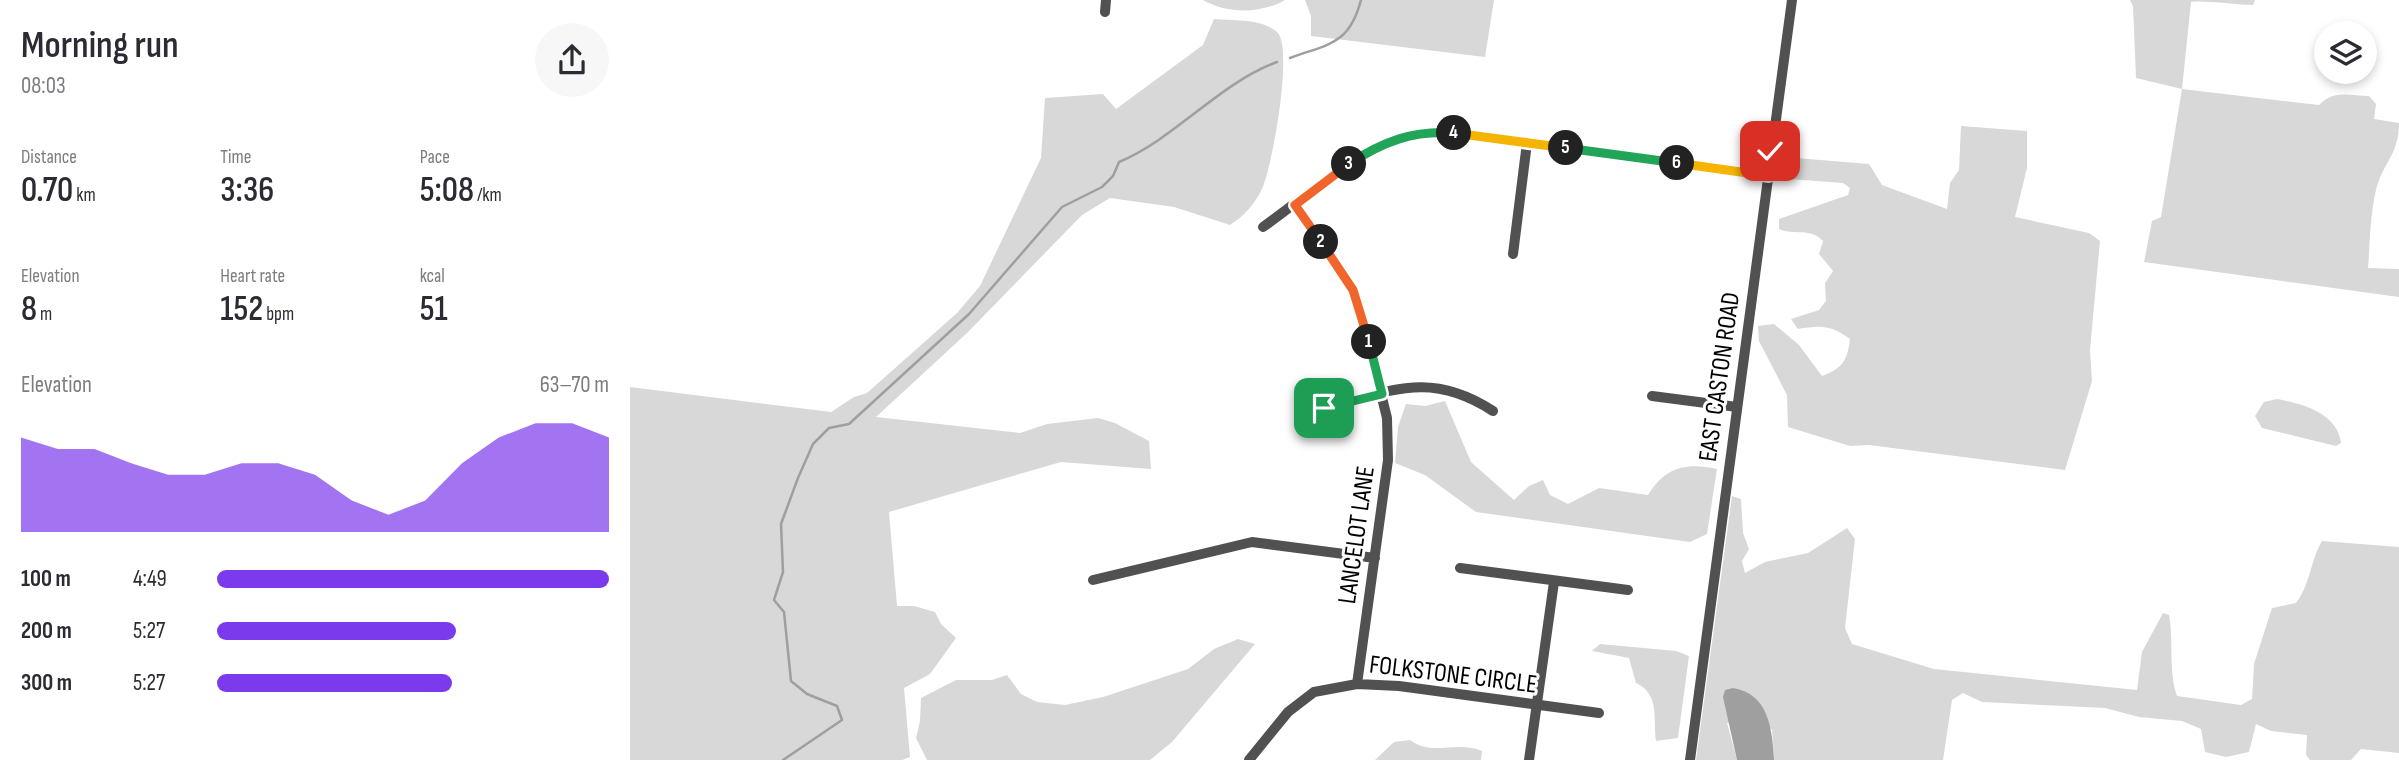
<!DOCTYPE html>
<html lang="en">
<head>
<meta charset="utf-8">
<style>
	body { margin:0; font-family:"Sofia Sans Condensed",sans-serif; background:#f7f7f7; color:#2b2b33; height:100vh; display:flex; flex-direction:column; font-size:26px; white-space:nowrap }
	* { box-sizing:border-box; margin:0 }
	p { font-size:23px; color:#7c7c81 }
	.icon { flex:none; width:38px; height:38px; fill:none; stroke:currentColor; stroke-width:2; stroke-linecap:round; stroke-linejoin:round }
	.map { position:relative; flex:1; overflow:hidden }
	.details { display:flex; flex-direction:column; background:#fff; width:630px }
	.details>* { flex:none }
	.tools { position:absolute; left:1684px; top:21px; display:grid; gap:14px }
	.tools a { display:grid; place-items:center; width:63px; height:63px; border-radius:50%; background:#fff; box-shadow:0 4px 10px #0003; font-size:35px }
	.pin { position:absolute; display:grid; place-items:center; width:60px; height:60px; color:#fff; margin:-30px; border-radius:14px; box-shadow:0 4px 10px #0006 }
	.km { position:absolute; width:35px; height:35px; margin:-18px; border-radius:50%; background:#222; color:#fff; font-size:19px; line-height:35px; text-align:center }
	.round { display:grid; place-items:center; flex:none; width:74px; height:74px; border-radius:37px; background:#f7f7f7 }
	.summary { display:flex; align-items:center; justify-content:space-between; height:119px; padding:0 21px }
	h1 { font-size:38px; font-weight:600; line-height:52px }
	.figures { display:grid; grid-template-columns:repeat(3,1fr); gap:10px; height:119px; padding:7px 21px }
	.figures div { display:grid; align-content:center }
	.figures b { font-size:35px; font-weight:600 }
	.figures small { font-size:19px; font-weight:400 }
	.figures p { font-size:19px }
	.chart { height:196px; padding:14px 21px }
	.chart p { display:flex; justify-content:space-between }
	.chart svg { width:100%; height:126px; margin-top:7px; fill:#7c3aed; opacity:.7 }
	ul { padding:0 21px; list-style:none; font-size:23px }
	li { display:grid; grid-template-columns:112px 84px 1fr; align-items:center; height:52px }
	li i { height:18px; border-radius:9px; background:#7c3aed }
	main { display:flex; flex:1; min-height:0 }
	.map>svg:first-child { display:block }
	.green { fill:#d8d8d8 }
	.water { fill:#9f9f9f }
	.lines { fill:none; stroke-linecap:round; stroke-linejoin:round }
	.stream { stroke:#9f9f9f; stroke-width:2.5 }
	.minor { stroke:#515151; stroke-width:10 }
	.split-1-casing { stroke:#fff; stroke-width:14 }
	.split-2-casing { stroke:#fff; stroke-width:14 }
	.split-3-casing { stroke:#fff; stroke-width:14 }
	.split-4-casing { stroke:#fff; stroke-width:14 }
	.split-5-casing { stroke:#fff; stroke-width:14 }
	.split-6-casing { stroke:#fff; stroke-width:14 }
	.split-7-casing { stroke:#fff; stroke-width:14 }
	.split-1 { stroke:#22a559; stroke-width:9 }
	.split-2 { stroke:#f0652b; stroke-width:9 }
	.split-3 { stroke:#f0652b; stroke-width:9 }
	.split-4 { stroke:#22a559; stroke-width:9 }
	.split-5 { stroke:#f5b400; stroke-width:9 }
	.split-6 { stroke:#22a559; stroke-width:9 }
	.split-7 { stroke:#f5b400; stroke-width:9 }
	.labels { text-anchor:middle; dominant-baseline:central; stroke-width:6; stroke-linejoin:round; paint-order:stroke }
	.street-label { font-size:26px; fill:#000; stroke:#fff }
</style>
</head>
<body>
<main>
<section class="details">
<div class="summary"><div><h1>Morning run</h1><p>08:03</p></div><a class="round"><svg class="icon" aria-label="share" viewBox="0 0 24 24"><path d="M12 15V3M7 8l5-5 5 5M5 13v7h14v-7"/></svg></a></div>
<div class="figures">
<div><p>Distance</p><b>0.70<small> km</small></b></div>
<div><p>Time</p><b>3:36</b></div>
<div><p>Pace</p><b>5:08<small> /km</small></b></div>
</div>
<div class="figures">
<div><p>Elevation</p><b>8<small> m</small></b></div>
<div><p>Heart rate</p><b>152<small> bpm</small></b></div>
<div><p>kcal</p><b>51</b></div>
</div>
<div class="chart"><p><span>Elevation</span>63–70 m</p>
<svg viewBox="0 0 160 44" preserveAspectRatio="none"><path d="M0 44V11L10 15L20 15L30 20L40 24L50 24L60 20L70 20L80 24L90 33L100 38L110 33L120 20L130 11L140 6L150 6L160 11V44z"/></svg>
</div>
<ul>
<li><b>100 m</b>4:49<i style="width:100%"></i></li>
<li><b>200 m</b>5:27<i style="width:61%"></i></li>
<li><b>300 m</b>5:27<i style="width:60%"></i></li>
</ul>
</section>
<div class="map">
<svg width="1769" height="760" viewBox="0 0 1769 760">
	<rect width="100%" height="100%" fill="#fff"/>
	<path class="green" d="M573,0H655C630,14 598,14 573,0Z
		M675,0H864L855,57L681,36V16Z
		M1500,0H1625L1623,5C1606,5 1575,0 1561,2L1552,89L1689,105C1703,90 1719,95 1739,96L1746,104L1744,119L1769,123C1769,155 1753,162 1746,190C1740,216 1740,242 1738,268L1769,269V297L1514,262L1522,221L1531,217L1552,89L1506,78L1503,6Z
		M584,19C604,21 631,18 647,32C664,47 642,168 632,189C624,205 615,215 600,225L544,207L480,198L452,215L337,333L246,417L390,433L417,424L468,418L485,423L519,441L521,469L431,462L259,512L267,606H284L305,612L311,624L326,638L300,674L274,688L280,757L272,760H0V387L201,412L224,397L237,393L327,313L350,286L411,158L415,98L473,94L486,109L573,45Z
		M1331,126L1397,131V168L1385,217L1459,233L1470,241L1460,350L1462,381L1435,470L1239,445L1220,446L1158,427L1157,395L1129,341L1128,326L1144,324L1169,345L1192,376C1213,368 1217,361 1220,339C1202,325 1190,325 1168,329L1161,319L1189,310L1196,301L1195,283L1203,271L1189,254L1193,241C1180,227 1165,236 1149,229V219L1218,195L1220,188L1213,183L1159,179L1152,175L1154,157L1239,164L1252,185L1317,209L1320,183L1329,170Z
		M1647,399C1671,403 1708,413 1711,443L1706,446L1632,428L1625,416L1634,402Z
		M815,401L841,462L884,500L899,486L913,480L920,495L938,504L969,488L1018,495C1035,467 1056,462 1087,469L1077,534L1060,542L846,512L795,475L765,463L768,427L776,404L795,406Z
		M1102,496L1111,499L1113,533L1119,549L1112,561L1115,573L1135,562L1178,553L1217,528L1225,539L1215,628L1222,644L1304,669L1507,690L1512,652L1533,613L1539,615C1544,641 1538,670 1547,696L1611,705L1622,699L1624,664L1642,608L1666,603C1681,583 1680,561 1692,541L1769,547V753L1731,749L1721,760H1680L1676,755L1677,735L1641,731L1626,724L1619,752L1596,757L1575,752L1571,729L1552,721L1509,717L1475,708L1352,702L1333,693L1322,700L1313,760H1144L1142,729L1097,723L1107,760H1066Z
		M608,639L625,644L542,742L520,760H297L286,738L290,721L291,698L326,680H362L377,675L391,694L407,702L435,705L473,697L558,669L584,649Z
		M970,644L1046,651L1059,656L1048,738L1026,741C1023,718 1030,694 1006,683L999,658L962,651Z
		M780,740C803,757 826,740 852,751L851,760H745L764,742Z"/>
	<path class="water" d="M1103,688C1139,694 1142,729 1144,760H1107L1093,697L1095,690Z"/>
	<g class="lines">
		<path class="stream" d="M660,58C697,44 719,46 731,0
			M153,760L212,720L207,706L177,694L161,681L154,612L144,600L153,572L151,524L168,478L183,444L199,428L219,424L339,314L432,207L472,187L483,176L489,162C546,138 588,84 647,62"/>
		<path class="minor" d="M475,12L476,0
			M665,205L714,274L728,301L757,418L758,460L727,684
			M633,227C696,183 747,126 830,134L1139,176
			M883,254L897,143
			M1022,396L1107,407
			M694,408C761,391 800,370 863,411
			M830,568L998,590
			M463,580L622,542L745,558
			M619,760L658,712L684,692L727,684L769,686L969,713
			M899,760L924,582
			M1060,760L1162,0"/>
	</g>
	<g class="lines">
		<defs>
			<path id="split-1" d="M694,408L752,394L739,342"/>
			<path id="split-2" d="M691,242L723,290L739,342"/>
			<path id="split-3" d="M691,242L665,205L719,164"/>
			<path id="split-4" d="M719,164C752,142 783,130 824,133"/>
			<path id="split-5" d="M824,133L936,148"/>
			<path id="split-6" d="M936,148L1047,163"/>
			<path id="split-7" d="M1047,163L1139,176L1140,151"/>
		</defs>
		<use href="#split-1" class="split-1-casing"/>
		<use href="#split-2" class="split-2-casing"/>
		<use href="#split-3" class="split-3-casing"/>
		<use href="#split-4" class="split-4-casing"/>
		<use href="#split-5" class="split-5-casing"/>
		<use href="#split-6" class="split-6-casing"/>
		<use href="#split-7" class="split-7-casing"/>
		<use href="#split-1" class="split-1"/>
		<use href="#split-2" class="split-2"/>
		<use href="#split-3" class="split-3"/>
		<use href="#split-4" class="split-4"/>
		<use href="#split-5" class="split-5"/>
		<use href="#split-6" class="split-6"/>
		<use href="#split-7" class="split-7"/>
	</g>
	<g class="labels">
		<g class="street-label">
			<text transform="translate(1090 377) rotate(-82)">EAST CASTON ROAD</text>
			<text transform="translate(727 535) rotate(-82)">LANCELOT LANE</text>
			<text transform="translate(823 675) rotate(7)">FOLKSTONE CIRCLE</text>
		</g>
	</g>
</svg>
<div class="tools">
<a><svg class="icon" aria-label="layers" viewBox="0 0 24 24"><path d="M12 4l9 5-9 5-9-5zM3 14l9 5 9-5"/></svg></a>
</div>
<div class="pin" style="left:694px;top:408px;background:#1e9e55"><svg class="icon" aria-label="arrive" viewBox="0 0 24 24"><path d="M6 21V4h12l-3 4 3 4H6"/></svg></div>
<div class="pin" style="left:1140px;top:151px;background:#d93025"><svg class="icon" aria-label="check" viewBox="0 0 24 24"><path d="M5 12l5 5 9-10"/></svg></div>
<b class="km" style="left:739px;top:342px">1</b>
<b class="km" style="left:691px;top:242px">2</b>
<b class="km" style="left:719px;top:164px">3</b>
<b class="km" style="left:824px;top:133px">4</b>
<b class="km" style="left:936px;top:148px">5</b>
<b class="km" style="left:1047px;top:163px">6</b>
</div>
</main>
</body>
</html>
